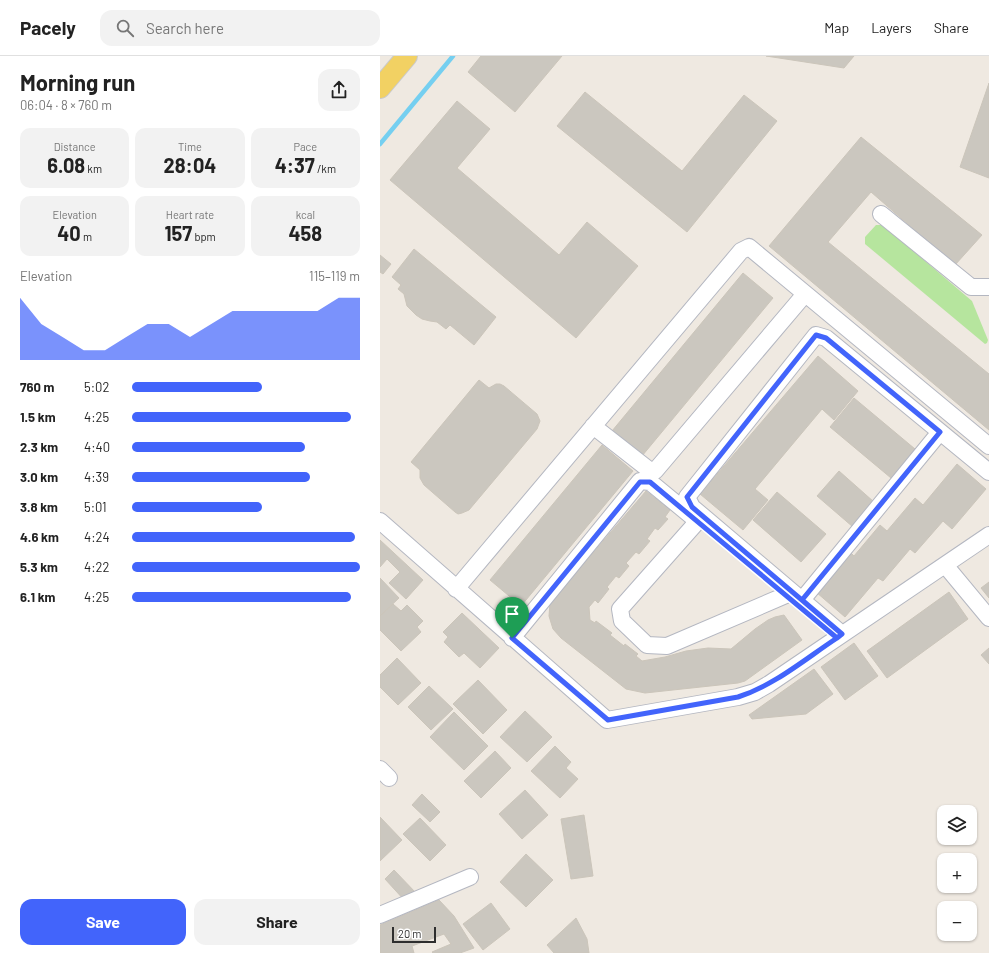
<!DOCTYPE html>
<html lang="en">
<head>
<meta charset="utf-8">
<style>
	body { margin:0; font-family:Barlow,sans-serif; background:#f2f2f2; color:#222; height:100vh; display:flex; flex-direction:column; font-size:15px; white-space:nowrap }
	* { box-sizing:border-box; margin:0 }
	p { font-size:13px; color:#767676 }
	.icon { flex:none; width:22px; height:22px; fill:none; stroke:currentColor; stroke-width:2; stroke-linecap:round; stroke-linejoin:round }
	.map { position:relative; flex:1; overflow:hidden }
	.drawer { display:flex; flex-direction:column; background:#fff; width:380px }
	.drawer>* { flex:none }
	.tools { position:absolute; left:557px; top:749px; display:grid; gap:8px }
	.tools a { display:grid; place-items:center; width:40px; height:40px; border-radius:8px; background:#fff; box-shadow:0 1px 3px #0004; font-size:20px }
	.scale { position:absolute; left:12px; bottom:10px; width:44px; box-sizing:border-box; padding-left:4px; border:2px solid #2e2e2e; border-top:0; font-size:11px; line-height:14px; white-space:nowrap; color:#2e2e2e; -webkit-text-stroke:3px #fff; paint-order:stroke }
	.pin { position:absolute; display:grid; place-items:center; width:34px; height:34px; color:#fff; margin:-41px -17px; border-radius:50% 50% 50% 0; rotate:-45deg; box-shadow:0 0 4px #0007 }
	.pin .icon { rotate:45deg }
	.round { display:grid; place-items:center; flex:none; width:42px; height:42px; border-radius:12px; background:#f2f2f2 }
	.head { display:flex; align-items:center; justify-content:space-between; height:68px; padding:0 20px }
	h1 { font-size:22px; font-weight:700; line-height:30px }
	.stats { display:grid; grid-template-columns:repeat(3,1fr); gap:6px; height:68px; padding:4px 20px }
	.stats div { display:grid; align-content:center; border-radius:10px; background:#f2f2f2; text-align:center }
	.stats b { font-size:20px; font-weight:700 }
	.stats small { font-size:11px; font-weight:400 }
	.stats p { font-size:11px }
	.chart { height:112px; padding:8px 20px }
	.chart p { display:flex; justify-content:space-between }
	.chart svg { width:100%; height:72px; margin-top:4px; fill:#4264fb; opacity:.7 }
	.cta { display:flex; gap:8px; margin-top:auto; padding:8px 20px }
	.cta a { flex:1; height:46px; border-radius:12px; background:#4264fb; color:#fff; font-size:16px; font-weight:700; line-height:46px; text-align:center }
	.cta a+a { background:#f2f2f2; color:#222 }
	ul { padding:0 20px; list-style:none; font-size:13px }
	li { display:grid; grid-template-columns:64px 48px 1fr; align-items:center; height:30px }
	li i { height:10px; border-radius:5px; background:#4264fb }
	header { display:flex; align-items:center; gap:24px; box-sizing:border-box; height:56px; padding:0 20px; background:#fff; border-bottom:1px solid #e0e0e0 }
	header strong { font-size:19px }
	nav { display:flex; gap:22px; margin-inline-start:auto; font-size:14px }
	.search { width:280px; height:36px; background:#f2f2f2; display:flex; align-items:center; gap:10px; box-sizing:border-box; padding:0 14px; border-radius:12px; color:#767676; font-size:15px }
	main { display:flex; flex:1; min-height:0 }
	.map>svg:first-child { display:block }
	.green { fill:#b6e59e }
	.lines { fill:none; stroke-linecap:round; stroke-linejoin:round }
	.stream { stroke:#75cff0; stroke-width:4.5 }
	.building { fill:#cbc7bf; stroke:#cbc5ba }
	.minor-casing { stroke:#b4b7c1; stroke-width:18 }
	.major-casing { stroke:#c9c9c9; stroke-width:22 }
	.minor { stroke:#fff; stroke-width:16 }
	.major { stroke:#f2d163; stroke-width:20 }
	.route-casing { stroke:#fff; stroke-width:8 }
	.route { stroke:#4264fb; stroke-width:5 }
</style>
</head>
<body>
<header>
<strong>Pacely</strong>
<div class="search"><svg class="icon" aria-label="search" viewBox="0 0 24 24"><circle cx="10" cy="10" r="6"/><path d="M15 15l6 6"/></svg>Search here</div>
<nav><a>Map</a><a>Layers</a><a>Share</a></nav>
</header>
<main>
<section class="drawer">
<div class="head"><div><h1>Morning run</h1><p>06:04 · 8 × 760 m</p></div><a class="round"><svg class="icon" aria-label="share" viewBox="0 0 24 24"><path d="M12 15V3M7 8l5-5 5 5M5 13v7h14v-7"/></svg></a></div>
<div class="stats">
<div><p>Distance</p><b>6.08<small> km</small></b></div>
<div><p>Time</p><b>28:04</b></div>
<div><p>Pace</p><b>4:37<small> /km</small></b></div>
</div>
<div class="stats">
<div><p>Elevation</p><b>40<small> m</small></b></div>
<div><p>Heart rate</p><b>157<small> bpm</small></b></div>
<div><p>kcal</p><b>458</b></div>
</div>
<div class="chart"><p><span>Elevation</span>115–119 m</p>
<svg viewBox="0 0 160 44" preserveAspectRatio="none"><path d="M0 44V6L10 22L20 30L30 38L40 38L50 30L60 22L70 22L80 30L90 22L100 14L110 14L120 14L130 14L140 14L150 6L160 6V44z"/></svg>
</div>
<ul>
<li><b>760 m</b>5:02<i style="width:57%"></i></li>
<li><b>1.5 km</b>4:25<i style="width:96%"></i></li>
<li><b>2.3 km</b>4:40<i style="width:76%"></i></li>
<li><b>3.0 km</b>4:39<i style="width:78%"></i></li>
<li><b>3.8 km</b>5:01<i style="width:57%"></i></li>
<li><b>4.6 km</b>4:24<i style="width:98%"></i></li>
<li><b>5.3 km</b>4:22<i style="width:100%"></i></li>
<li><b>6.1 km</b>4:25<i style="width:96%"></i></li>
</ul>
<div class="cta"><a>Save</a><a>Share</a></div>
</section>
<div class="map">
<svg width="609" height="897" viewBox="0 0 609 897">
	<rect width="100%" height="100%" fill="#efe9e1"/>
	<path class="green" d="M496,169H501L504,170L592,245L608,284L607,287L605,288L485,188V181Z"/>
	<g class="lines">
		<path class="stream" d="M0,88L73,0"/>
	</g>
	<path class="building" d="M101,0H182L135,56L88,16Z
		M386,0H474L464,12Z
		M609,27V122L580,111Z
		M205,36L302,115L364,39L397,65L307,176L177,70Z
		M77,45L110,73L77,112L179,199L207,166L258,210L196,282L10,124Z
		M481,81L602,179L575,209L491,136L448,186L609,318V374L389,190Z
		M34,193L116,261L94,289L70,269L66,273L57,266L50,265L42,263L36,259L27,250L24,238L18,233L21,229L12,221Z
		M0,199L11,208L3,218L0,216Z
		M363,217L393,242L262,400L232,375Z
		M438,300L478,335L454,364L442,353L375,433L388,444L363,474L320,438Z
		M99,324L109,332L116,328H120L124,330L157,358L160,365L157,373L89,454L82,457L78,458L75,456L44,429L40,422V414L31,406Z
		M474,342L535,393L511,422L450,371Z
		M222,389L253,415L141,550L110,524Z
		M577,408L606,433L572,473L563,465L535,497L530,493L503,525L498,522L465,561L436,536L470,496L474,500L500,469L507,475L535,442L543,449Z
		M459,415L494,446L473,471L437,440Z
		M266,435L290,454L285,461L288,463L278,474L275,472L267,483L270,485L259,498L256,496L246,507L249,510L239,522L236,520L227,531L229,533L218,547L215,544L209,551L210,564L215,567L216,565L232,577L230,579L244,590L245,588L258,598L256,600L262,605L285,601L306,595L328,592L351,593L375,573L388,564L395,561L404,559L422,584L365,625L358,627L265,637L246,633L181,582L173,573L169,560L170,547Z
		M397,436L446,478L421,506L373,464Z
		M0,484L43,524L26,543L9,527L20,516L7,503L0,511Z
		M0,522L19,542L0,560Z
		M609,526V542L601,532Z
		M569,536L588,563L507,622L487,595Z
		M13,548L21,555L27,549L43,565L37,571L41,576L21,595L0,574V560Z
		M82,557L119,592L100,612L84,597L79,601L64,586L68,581L63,576Z
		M474,587L498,620L465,644L441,611Z
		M609,592V608L601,599Z
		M17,602L41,627L18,649L0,631V619Z
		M434,613L453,638L426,658L372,663L369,659Z
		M98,624L127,654L103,678L73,648Z
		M49,630L73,653L51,674L28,651Z
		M145,655L172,681L147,706L120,681Z
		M74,656L108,690L84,714L50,681Z
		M175,690L191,706L186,712L198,723L180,742L151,715Z
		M115,695L131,712L101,742L84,725Z
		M145,734L168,759L142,783L119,758Z
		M42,738L60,756L50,766L32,749Z
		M204,759L213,820L191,823L181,763Z
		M0,761L22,784L0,805Z
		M40,762L66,789L50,805L23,778Z
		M146,798L173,824L146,851L120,826Z
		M14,814L36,837L26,846L5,823Z
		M59,844L74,860L94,892L80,897H53L52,896L71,888L64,878L32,890L34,897H0V869Z
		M111,847L130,873L103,894L83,868Z
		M196,862L207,883L209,897H174L167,889Z"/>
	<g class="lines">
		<defs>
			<path id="minor" d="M501,158L591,231H609
				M213,370L268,413L275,415L425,238
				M0,465L227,664L358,641L375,636L389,628L609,479
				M317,466L240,553L242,565L267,589L287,590L406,539
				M565,509L609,562
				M76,533L361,195L369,191L609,390
				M422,544L560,376
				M462,578L312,451L307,441L436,279L446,282L609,416
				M132,582L260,425L270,426L315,463
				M0,713L9,722
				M0,859L90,821"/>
			<path id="major" d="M0,32L27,0"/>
		</defs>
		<use href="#minor" class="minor-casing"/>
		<use href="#major" class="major-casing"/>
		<use href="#minor" class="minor"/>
		<use href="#major" class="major"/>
	</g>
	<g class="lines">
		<defs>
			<path id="route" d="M132,582L228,664L358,641C395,629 425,603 457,582L462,578L422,544L560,376L446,282L436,279L307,441L312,451L462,578L457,582L270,426H260L132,582"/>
		</defs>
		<use href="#route" class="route-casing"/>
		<use href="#route" class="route"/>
	</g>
</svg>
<div class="tools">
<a><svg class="icon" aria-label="layers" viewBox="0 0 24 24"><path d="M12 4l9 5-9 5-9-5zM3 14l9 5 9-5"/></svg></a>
<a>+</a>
<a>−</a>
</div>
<div class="scale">20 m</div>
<div class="pin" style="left:132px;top:582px;background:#1e9e55"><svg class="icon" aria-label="arrive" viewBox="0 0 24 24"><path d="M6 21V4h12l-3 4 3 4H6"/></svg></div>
</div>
</main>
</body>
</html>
